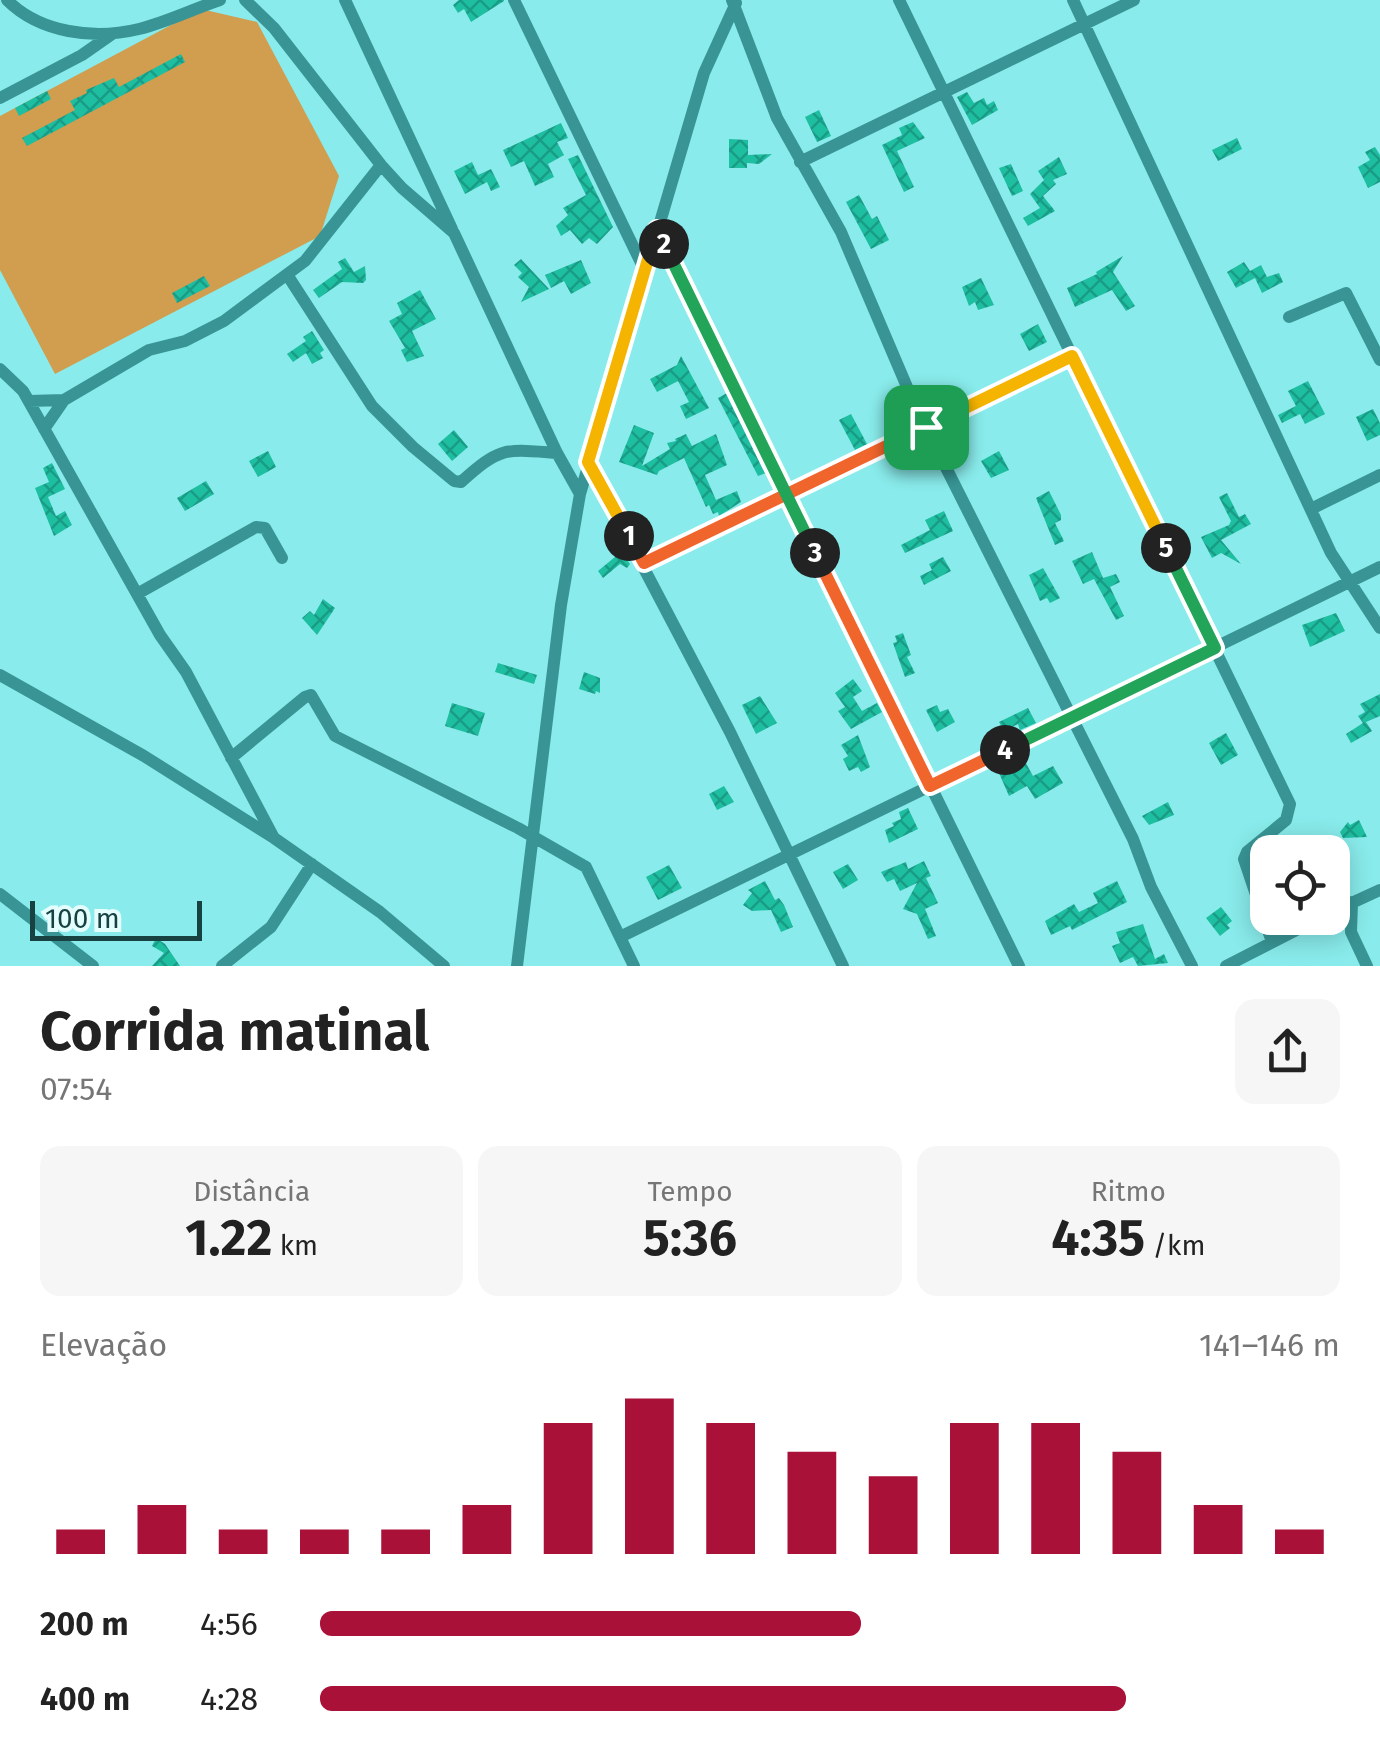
<!DOCTYPE html>
<html lang="pt">
<head>
<meta charset="utf-8">
<style>
	body { margin:0; font-family:"Fira Sans",sans-serif; background:#f6f6f6; color:#222; height:100vh; display:flex; flex-direction:column; font-size:38px; white-space:nowrap }
	* { box-sizing:border-box; margin:0 }
	p { font-size:32px; color:#767676 }
	.icon { flex:none; width:55px; height:55px; fill:none; stroke:currentColor; stroke-width:2; stroke-linecap:round; stroke-linejoin:round }
	.map { position:relative; height:966px; overflow:hidden }
	.sheet { display:flex; flex-direction:column; background:#fff; flex:1 }
	.sheet>* { flex:none }
	.fabs { position:absolute; left:1250px; top:835px; display:grid; gap:20px }
	.fabs a { display:grid; place-items:center; width:100px; height:100px; border-radius:20px; background:#fff; box-shadow:0 5px 25px #0003; font-size:50px }
	.scale { position:absolute; left:30px; bottom:25px; width:172px; box-sizing:border-box; padding-left:10px; border:5px solid #184242; border-top:0; font-size:28px; line-height:35px; white-space:nowrap; color:#184242; -webkit-text-stroke:8px #e4fefe; paint-order:stroke }
	.pin { position:absolute; display:grid; place-items:center; width:85px; height:85px; color:#fff; margin:-42px; border-radius:20px; box-shadow:0 5px 15px #0006 }
	.km { position:absolute; width:50px; height:50px; margin:-25px; border-radius:50%; background:#222; color:#fff; font-size:28px; line-height:50px; text-align:center }
	.round { display:grid; place-items:center; flex:none; width:105px; height:105px; border-radius:20px; background:#f6f6f6 }
	.summary { display:flex; align-items:center; justify-content:space-between; height:170px; padding:0 40px }
	h1 { font-size:55px; font-weight:700; line-height:75px }
	.metrics { display:grid; grid-template-columns:repeat(3,1fr); gap:15px; height:170px; padding:10px 40px }
	.metrics div { display:grid; align-content:center; border-radius:20px; background:#f6f6f6; text-align:center }
	.metrics b { font-size:50px; font-weight:700 }
	.metrics small { font-size:28px; font-weight:400 }
	.metrics p { font-size:28px }
	.chart { height:280px; padding:20px 40px }
	.chart p { display:flex; justify-content:space-between }
	.chart svg { width:100%; height:180px; margin-top:10px; stroke:#a91138; stroke-width:6 }
	ul { padding:0 40px; list-style:none; font-size:32px }
	li { display:grid; grid-template-columns:160px 120px 1fr; align-items:center; height:75px }
	li i { height:25px; border-radius:12px; background:#a91138 }
	.map>svg:first-child { display:block }
	.park { fill:#d19d4e }
	.building { fill:url(#building-cross-hatch) }
	.lines { fill:none; stroke-linecap:round; stroke-linejoin:round }
	.street { stroke:#399595; stroke-width:12 }
	.split-1-casing { stroke:#fff; stroke-width:20 }
	.split-2-casing { stroke:#fff; stroke-width:20 }
	.split-3-casing { stroke:#fff; stroke-width:20 }
	.split-4-casing { stroke:#fff; stroke-width:20 }
	.split-5-casing { stroke:#fff; stroke-width:20 }
	.split-6-casing { stroke:#fff; stroke-width:20 }
	.split-1 { stroke:#f0652b; stroke-width:12 }
	.split-2 { stroke:#f5b400; stroke-width:12 }
	.split-3 { stroke:#22a559; stroke-width:12 }
	.split-4 { stroke:#f0652b; stroke-width:12 }
	.split-5 { stroke:#22a559; stroke-width:12 }
	.split-6 { stroke:#f5b400; stroke-width:12 }
</style>
</head>
<body>
<div class="map">
<svg width="1380" height="966" viewBox="0 0 1380 966">
	<defs>
		<pattern id="building-cross-hatch" width="8" height="8" patternUnits="userSpaceOnUse" patternTransform="scale(2.5)"><rect width="8" height="8" fill="#1ebea1"/><path d="M0 0l8 8M0 8l8-8" fill="none" stroke="#199c85"/></pattern>
	</defs>
	<rect width="100%" height="100%" fill="#89ebeb"/>
	<path class="park" d="M201,9L257,22L339,176L320,236L55,374L0,270V116Z"/>
	<path class="building" d="M459,0H504V1L471,22L464,9L458,13L453,5Z
		M181,54L185,62L27,146L22,138L75,110L70,101L87,93L86,90L114,78L119,87Z
		M47,91L51,99L19,116L15,108Z
		M967,92L974,103L984,98L987,105L994,101L998,110L972,125L957,97Z
		M819,110L831,136L817,142L805,117Z
		M913,122L925,138L897,151L914,187L904,192L882,145L902,135L899,128Z
		M561,123L568,138L557,142L564,155L548,164L554,177L535,186L524,161L511,167L503,150Z
		M1237,138L1242,149L1218,161L1212,150Z
		M729,139L748,140V155L772,154L759,164L747,163V168H729Z
		M1375,147L1380,155V182L1368,188L1358,167L1370,160L1365,152Z
		M578,155L613,227L597,244L589,238L582,244L570,230L561,236L556,226L568,215L563,208L586,195L568,159Z
		M1059,157L1067,174L1053,180L1056,184L1043,196L1055,211L1028,226L1023,218L1040,208L1030,194L1044,180L1038,171Z
		M472,162L478,175L491,169L500,187L491,191L487,182L465,194L454,171Z
		M1011,164L1023,191L1012,196L999,168Z
		M859,195L872,219L877,216L889,240L871,249L846,202Z
		M1123,256L1113,272L1135,306L1126,311L1112,290L1075,307L1067,288L1097,274L1096,272Z
		M345,258L354,272L365,266L366,280L363,283L342,282L319,298L313,290L342,269L338,262Z
		M521,259L549,289L521,302L529,287L518,277L522,273L514,265Z
		M581,260L591,283L571,294L564,281L551,288L545,275Z
		M1244,262L1250,271L1261,265L1267,277L1279,273L1283,282L1262,293L1255,278L1236,288L1227,272Z
		M204,276L210,286L177,303L172,293Z
		M981,278L994,305L978,310L975,302L969,306L962,287Z
		M420,290L436,319L412,331L424,356L407,362L401,350L405,348L389,321L402,314L397,303Z
		M1038,324L1047,342L1029,351L1020,334Z
		M312,331L324,350L320,353L323,358L312,364L306,353L293,362L287,354L306,341L303,337Z
		M681,356L709,408L686,419L680,406L689,402L678,381L657,392L650,379L677,365Z
		M1308,381L1325,414L1305,424L1300,414L1282,423L1278,415L1296,406L1288,391Z
		M727,393L766,473L758,476L718,398Z
		M1373,409L1380,423V435L1367,441L1356,417Z
		M851,414L867,444L855,450L839,420Z
		M634,425L654,433L642,466L670,449L667,443L676,441L675,439L686,434L692,446L716,434L727,465L705,475L716,500L737,491L741,502L719,516L718,512L713,514L709,505L706,507L684,458L659,471L657,475L619,462Z
		M454,430L468,447L452,461L438,444Z
		M268,451L276,467L258,477L249,461Z
		M999,451L1009,470L991,478L981,461Z
		M52,463L65,489L48,497L56,516L65,511L72,525L54,536L35,488L49,482L43,468Z
		M206,481L214,494L185,511L177,498Z
		M1049,491L1061,515V520L1055,523L1064,541L1055,545L1036,498Z
		M1227,493L1239,517L1245,514L1251,524L1221,540L1241,564L1221,553L1212,558L1201,537L1229,525L1231,521L1219,497Z
		M944,511L953,531L905,553L901,545L930,530L925,520Z
		M621,552L630,564L627,568L620,564L603,578L598,571Z
		M1092,552L1103,578L1116,574L1120,582L1110,587L1124,616L1116,620L1094,579L1083,584L1072,561Z
		M943,557L951,571L924,585L920,576L932,570L929,564Z
		M1043,568L1060,598L1050,603L1047,598L1040,601L1029,575Z
		M323,599L335,608L317,635L302,618L310,611L314,615Z
		M1336,613L1345,631L1310,647L1302,625Z
		M903,633L911,655L907,657L915,673L905,677L893,643L897,642L895,636Z
		M498,663L537,675L534,684L495,672Z
		M584,672L600,678V693L596,691L595,694L579,689Z
		M853,679L862,691L853,697L862,711L877,703L882,712L851,729L838,711L845,707L835,693Z
		M1380,694V716L1366,722L1372,731L1351,743L1346,734L1363,723L1358,716L1365,712L1360,704Z
		M760,696L777,723L756,734L742,705Z
		M452,703L485,713L478,736L445,726Z
		M937,705L940,712L948,709L955,722L937,732L926,710Z
		M1028,708L1036,723L1020,730L1018,724L1004,731L999,722Z
		M1226,733L1238,755L1221,765L1209,743Z
		M858,735L870,767L861,772L858,767L849,771L843,759L848,756L841,745Z
		M1021,754L1033,776L1053,766L1063,783L1035,799L1027,786L1009,796L999,773L1010,767L1007,762Z
		M724,786L734,802L717,810L709,794Z
		M1168,802L1174,815L1149,825L1142,816Z
		M908,808L918,829L889,843L885,830L894,826L892,823L901,819L899,812Z
		M1359,820L1367,837L1343,838L1340,832L1348,822L1350,825Z
		M924,861L931,876L926,878L938,903L925,909L936,936L928,939L917,914L903,909L917,883L900,891L894,879L887,882L881,872L906,862L908,869Z
		M848,864L858,880L843,889L833,872Z
		M669,865L682,888L658,900L646,877Z
		M765,881L775,900L779,898L784,905L793,927L781,932L771,910L752,911L743,905L752,893L748,890Z
		M1117,881L1127,902L1072,930L1070,926L1051,935L1045,921L1074,904L1079,912L1098,903L1093,893Z
		M1221,907L1232,921L1227,925L1230,928L1220,936L1206,918Z
		M1143,924L1155,959L1164,954L1168,963L1138,966L1133,957L1120,963L1112,946L1120,943L1116,932Z
		M156,938L165,944L180,966H152L164,953L152,946Z"/>
	<g class="lines">
		<path class="street" d="M7,0C40,33 94,40 139,29C167,22 193,9 220,0
			M245,0L274,28L381,165L402,188L454,233L557,453L580,494
			M345,0L452,229
			M514,0L646,273
			M732,0L777,118L841,232L916,408L1133,839L1151,887L1192,966
			M899,0L1290,804L1286,820L1247,852L1244,859L1272,942
			M1073,0L1331,553L1380,628
			M0,98L82,55L112,34
			M800,162L1134,0
			M657,229L1019,966
			M288,276L372,406L413,447L454,481L461,482C501,446 505,449 557,453
			M1289,317L1346,293L1380,360
			M0,369L23,391L160,635L186,672L274,838
			M29,401L64,400L149,350L185,341L224,321L305,261L381,165
			M44,429L64,400
			M588,462L730,732L843,966
			M1313,508L1380,475
			M644,563L1072,356
			M137,594L256,527L265,528L282,558
			M0,675L144,756L274,838L380,912L444,966
			M231,758L305,697L311,695L335,736L518,828L586,867L634,966
			M0,894L93,966
			M1352,902L1351,932L1367,966
			M1332,912L1380,890
			M622,936L1380,567
			M222,966L271,927L312,864
			M517,966L561,605L580,494L704,73L736,3
			M1226,966L1320,918"/>
	</g>
	<g class="lines">
		<defs>
			<path id="split-1" d="M629,536L644,563L926,427"/>
			<path id="split-2" d="M629,536L588,462L657,229L664,244"/>
			<path id="split-3" d="M664,244L815,553"/>
			<path id="split-4" d="M815,553L930,786L1005,750"/>
			<path id="split-5" d="M1005,750L1215,648L1166,548"/>
			<path id="split-6" d="M926,427L1072,356L1166,548"/>
		</defs>
		<use href="#split-1" class="split-1-casing"/>
		<use href="#split-2" class="split-2-casing"/>
		<use href="#split-3" class="split-3-casing"/>
		<use href="#split-4" class="split-4-casing"/>
		<use href="#split-5" class="split-5-casing"/>
		<use href="#split-6" class="split-6-casing"/>
		<use href="#split-1" class="split-1"/>
		<use href="#split-2" class="split-2"/>
		<use href="#split-3" class="split-3"/>
		<use href="#split-4" class="split-4"/>
		<use href="#split-5" class="split-5"/>
		<use href="#split-6" class="split-6"/>
	</g>
</svg>
<div class="fabs">
<a><svg class="icon" aria-label="locate" viewBox="0 0 24 24"><circle cx="12" cy="12" r="6"/><path d="M12 2v4M12 18v4M2 12h4M18 12h4"/></svg></a>
</div>
<div class="scale">100 m</div>
<div class="pin" style="left:926px;top:427px;background:#1e9e55"><svg class="icon" aria-label="arrive" viewBox="0 0 24 24"><path d="M6 21V4h12l-3 4 3 4H6"/></svg></div>
<b class="km" style="left:629px;top:536px">1</b>
<b class="km" style="left:664px;top:244px">2</b>
<b class="km" style="left:815px;top:553px">3</b>
<b class="km" style="left:1005px;top:750px">4</b>
<b class="km" style="left:1166px;top:548px">5</b>
</div>
<section class="sheet">
<div class="summary"><div><h1>Corrida matinal</h1><p>07:54</p></div><a class="round"><svg class="icon" aria-label="share" viewBox="0 0 24 24"><path d="M12 15V3M7 8l5-5 5 5M5 13v7h14v-7"/></svg></a></div>
<div class="metrics">
<div><p>Distância</p><b>1.22<small> km</small></b></div>
<div><p>Tempo</p><b>5:36</b></div>
<div><p>Ritmo</p><b>4:35<small> /km</small></b></div>
</div>
<div class="chart"><p><span>Elevação</span>141–146 m</p>
<svg viewBox="0 0 160 44" preserveAspectRatio="none"><path d="M5 44V38M15 44V32M25 44V38M35 44V38M45 44V38M55 44V32M65 44V12M75 44V6M85 44V12M95 44V19M105 44V25M115 44V12M125 44V12M135 44V19M145 44V32M155 44V38"/></svg>
</div>
<ul>
<li><b>200 m</b>4:56<i style="width:53%"></i></li>
<li><b>400 m</b>4:28<i style="width:79%"></i></li>
</ul>
</section>
</body>
</html>
